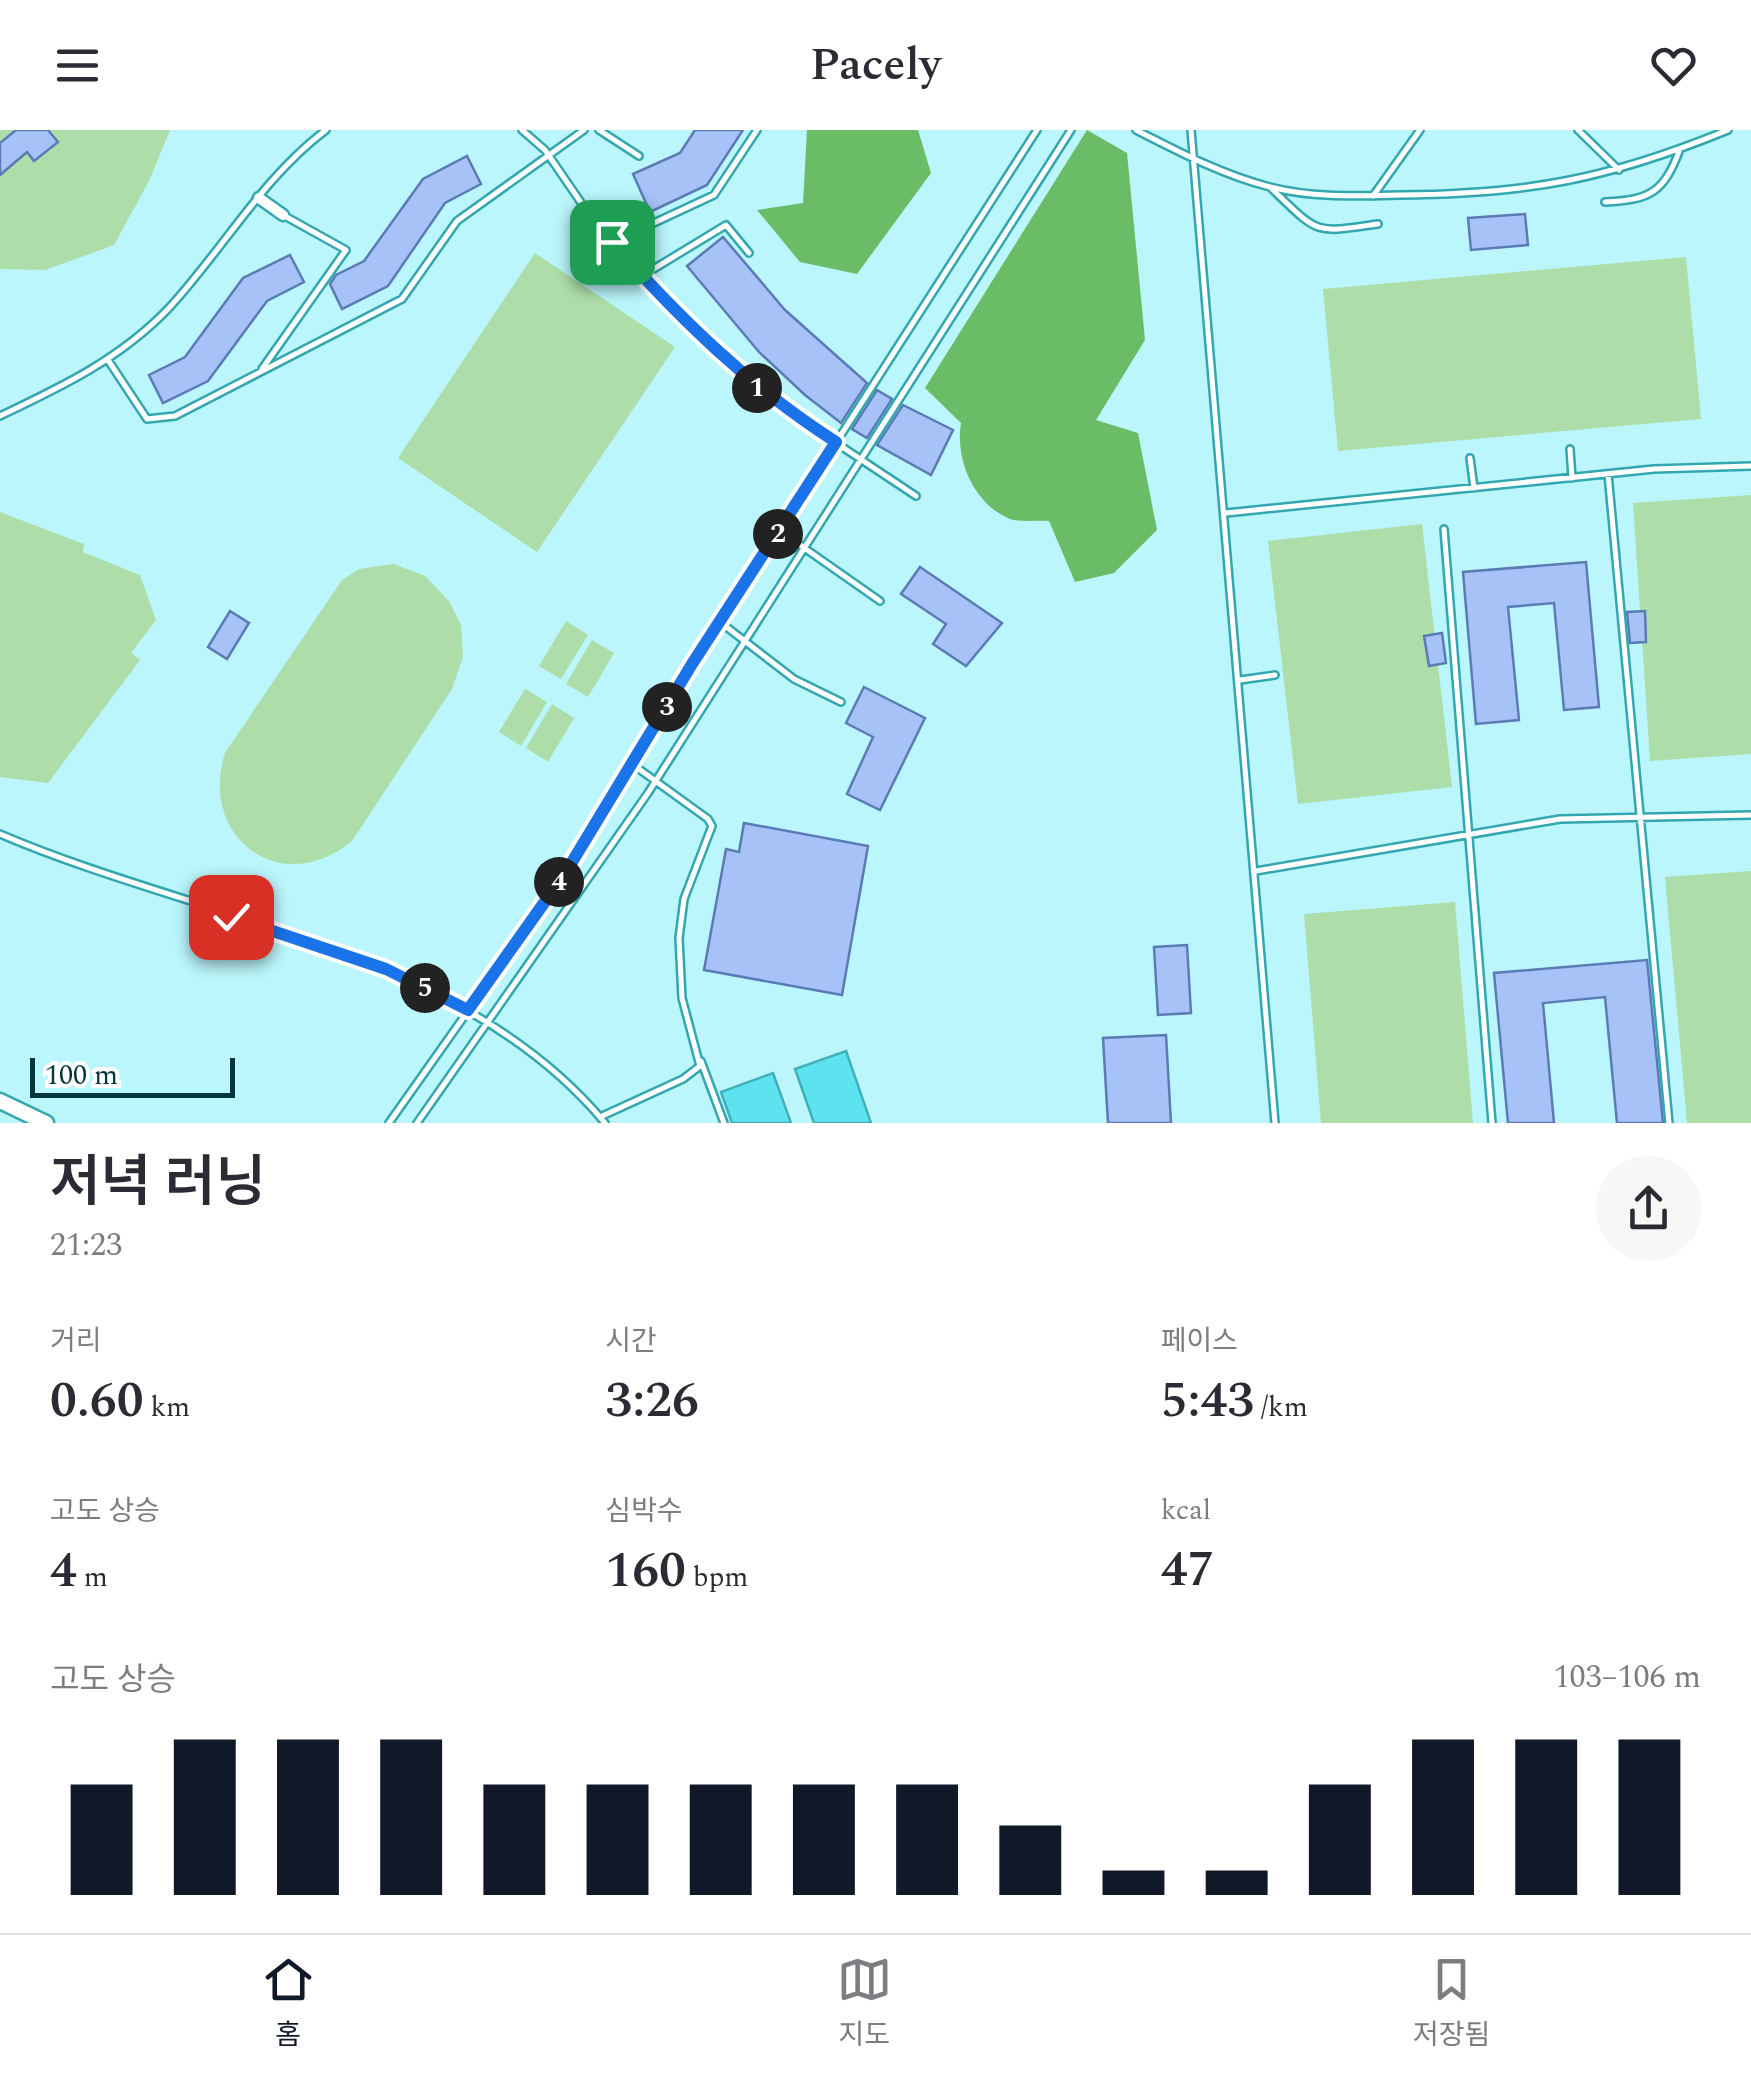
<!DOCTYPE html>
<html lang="ko">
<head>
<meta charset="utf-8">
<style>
	body { margin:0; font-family:Spectral,"Noto Sans KR",serif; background:#f7f7f7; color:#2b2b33; height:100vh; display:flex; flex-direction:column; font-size:38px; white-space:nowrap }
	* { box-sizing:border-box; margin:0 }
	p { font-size:32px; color:#7c7c81 }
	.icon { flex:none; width:55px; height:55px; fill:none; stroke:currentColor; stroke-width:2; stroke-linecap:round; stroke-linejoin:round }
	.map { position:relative; height:993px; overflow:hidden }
	.side { display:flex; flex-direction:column; background:#fff; flex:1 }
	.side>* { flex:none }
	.scale { position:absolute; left:30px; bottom:25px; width:205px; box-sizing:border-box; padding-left:10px; border:5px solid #02363a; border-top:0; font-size:28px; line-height:35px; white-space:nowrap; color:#02363a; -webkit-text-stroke:8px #fff; paint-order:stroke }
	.pin { position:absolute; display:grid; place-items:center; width:85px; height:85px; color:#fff; margin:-42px; border-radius:20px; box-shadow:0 5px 15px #0006 }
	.km { position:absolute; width:50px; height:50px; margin:-25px; border-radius:50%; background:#222; color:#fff; font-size:28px; line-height:50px; text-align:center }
	.round { display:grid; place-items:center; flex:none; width:105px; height:105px; border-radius:52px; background:#f7f7f7 }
	.headline { display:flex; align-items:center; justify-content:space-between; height:170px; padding:0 50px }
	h1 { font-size:55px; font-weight:600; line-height:75px }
	.figures { display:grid; grid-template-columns:repeat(3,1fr); gap:15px; height:170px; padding:10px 50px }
	.figures div { display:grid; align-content:center }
	.figures b { font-size:50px; font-weight:600 }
	.figures small { font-size:28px; font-weight:400 }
	.figures p { font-size:28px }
	.chart { height:280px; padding:20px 50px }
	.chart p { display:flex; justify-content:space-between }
	.chart svg { width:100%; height:180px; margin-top:10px; stroke:#111827; stroke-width:6 }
	header { display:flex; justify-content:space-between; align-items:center; height:130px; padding:0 50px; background:#fff; font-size:45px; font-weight:600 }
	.tab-bar { display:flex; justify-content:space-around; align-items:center; height:140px; border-top:2px solid #e1e1e2; background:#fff; font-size:28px; color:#7c7c81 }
	.tab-bar a { display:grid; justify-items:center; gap:5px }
	.tab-bar .selected { color:#111827 }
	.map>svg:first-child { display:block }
	.green { fill:#addeaa }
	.forest { fill:#6abd66 }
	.water { fill:#5ce3ef; stroke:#41afb9; stroke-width:2.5 }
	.building { fill:#a7c2f7; stroke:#5b7bb7; stroke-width:2.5 }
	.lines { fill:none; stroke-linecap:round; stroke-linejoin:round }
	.service-casing { stroke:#33a7b0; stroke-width:10 }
	.minor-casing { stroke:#33a7b0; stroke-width:15 }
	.tertiary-casing { stroke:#33a7b0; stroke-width:19 }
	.service { stroke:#fff; stroke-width:5 }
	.minor { stroke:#fff; stroke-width:10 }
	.tertiary { stroke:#fff; stroke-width:14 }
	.route-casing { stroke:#fff; stroke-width:20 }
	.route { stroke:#1a73e8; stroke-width:12 }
</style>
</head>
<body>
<header><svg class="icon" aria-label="menu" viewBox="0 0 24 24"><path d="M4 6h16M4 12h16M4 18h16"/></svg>Pacely<svg class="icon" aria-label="heart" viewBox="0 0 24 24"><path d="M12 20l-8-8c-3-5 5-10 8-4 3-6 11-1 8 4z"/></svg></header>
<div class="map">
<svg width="1751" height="993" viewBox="0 0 1751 993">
	<rect width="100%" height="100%" fill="#baf6fb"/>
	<path class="green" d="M0,0H170L149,51L114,115L45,140L0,139Z
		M535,123L675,217L537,422L398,328Z
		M1686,127L1701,289L1338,321L1323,159Z
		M1751,365V624L1650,631L1633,373Z
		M0,382L84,414L83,422L140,445L156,490L131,523L140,530L48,653L0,647Z
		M1422,394L1452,657L1298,674L1268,411Z
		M394,434L425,446L449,471L461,495L463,527L452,559L352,711C281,770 198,707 225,623L342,450L359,439Z
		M566,491L588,505L561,549L539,536Z
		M592,510L614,523L588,567L566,554Z
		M525,559L547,572L521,616L499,602Z
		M552,574L574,588L548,632L526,618Z
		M1751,741V993H1687L1665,747Z
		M1455,772L1473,993H1321L1304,784Z"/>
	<path class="forest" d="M807,0H918L931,43L857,144L800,132L757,80L803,73Z
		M1087,0L1127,23L1145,210L1096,290L1138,303L1157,400L1114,443L1075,452L1049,391C1037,390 1018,393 1008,388C973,373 955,328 961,293L925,258Z"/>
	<path class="water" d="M846,921L871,993H814L795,939Z
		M773,943L791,993H732L721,962Z"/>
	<path class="building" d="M16,0H48L58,12L34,31L27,22L0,45V13Z
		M695,0H743L707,55L650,82L633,44L680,23Z
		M467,26L481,54L445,73L388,156L342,179L330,154L336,145L364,131L423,49Z
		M1525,84L1528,115L1471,120L1468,88Z
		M723,107L785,180L867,253L841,293L805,265L759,222L687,136Z
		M290,125L304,152L267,171L208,251L163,273L149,245L185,227L243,148Z
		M877,260L892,269L867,308L852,299Z
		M903,275L953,300L931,345L877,315Z
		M1586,432L1599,577L1564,580L1554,473L1508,477L1519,590L1476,594L1463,442Z
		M920,437L1002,493L966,536L933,514L946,494L901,464Z
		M230,481L249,493L227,529L208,517Z
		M1645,481L1646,512L1630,513L1627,482Z
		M1442,503L1446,533L1429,536L1424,506Z
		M864,557L925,588L880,680L847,664L873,607L846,593Z
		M744,693L868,716L842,865L704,840L726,719L739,722Z
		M1187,815L1191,883L1158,885L1154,817Z
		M1647,830L1663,993H1617L1605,867L1543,873L1554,993H1508L1494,843Z
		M1166,905L1171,993H1108L1103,908Z"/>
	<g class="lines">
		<defs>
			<path id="service" d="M522,0L545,20L595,93L705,212L782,277L916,366
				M599,0L639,26
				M1136,0C1179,22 1223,45 1270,57C1313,68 1356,66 1400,65C1529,64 1608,49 1728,0
				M1191,0L1275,993
				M1578,0L1619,40
				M1272,59C1320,105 1313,103 1378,94
				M1373,66L1420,0
				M1605,72C1651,70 1664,62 1680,19
				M613,112L714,65L757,0
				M642,146L726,95L749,123
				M108,230L147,289L175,286L402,169L457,91L584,0
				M262,239L346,120L283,85
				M0,286C61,257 120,229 168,179C222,121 262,48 326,0
				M1570,319L1572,348
				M1470,328L1474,358
				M1608,344L1669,993
				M1226,383L1654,339L1751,336
				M1444,399L1492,993
				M780,401L880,471
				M720,492L794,549L841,572
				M1240,550L1275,545
				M0,704C198,789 461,819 605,993
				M1256,741L1560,689L1751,685
				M701,931L724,993
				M600,987L683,949L700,936L682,868L679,808L684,769L712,696L708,689L632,634
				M389,993L566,742L693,535L1037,0
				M417,993L648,663L1071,0"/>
			<path id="minor" d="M259,68L283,85"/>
			<path id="tertiary" d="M0,971L46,993"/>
		</defs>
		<use href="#service" class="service-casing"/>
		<use href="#minor" class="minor-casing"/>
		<use href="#tertiary" class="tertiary-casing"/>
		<use href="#service" class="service"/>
		<use href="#minor" class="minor"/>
		<use href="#tertiary" class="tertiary"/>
	</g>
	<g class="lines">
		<defs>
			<path id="route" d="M231,787L386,839L468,880L566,742L692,534L836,312C750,257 680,189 612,112"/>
		</defs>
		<use href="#route" class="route-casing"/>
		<use href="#route" class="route"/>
	</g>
</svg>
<div class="scale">100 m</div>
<div class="pin" style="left:612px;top:112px;background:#1e9e55"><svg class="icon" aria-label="arrive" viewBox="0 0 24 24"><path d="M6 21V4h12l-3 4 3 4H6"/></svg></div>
<div class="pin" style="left:231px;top:787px;background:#d93025"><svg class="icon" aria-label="check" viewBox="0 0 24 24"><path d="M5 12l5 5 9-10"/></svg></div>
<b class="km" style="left:757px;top:258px">1</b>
<b class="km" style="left:778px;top:404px">2</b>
<b class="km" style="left:667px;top:577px">3</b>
<b class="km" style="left:559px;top:752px">4</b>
<b class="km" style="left:425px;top:858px">5</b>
</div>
<section class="side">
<div class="headline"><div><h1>저녁 러닝</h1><p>21:23</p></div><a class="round"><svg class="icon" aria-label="share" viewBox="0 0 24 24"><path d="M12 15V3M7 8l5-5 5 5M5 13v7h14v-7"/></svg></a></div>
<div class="figures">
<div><p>거리</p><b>0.60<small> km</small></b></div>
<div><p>시간</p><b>3:26</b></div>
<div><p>페이스</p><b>5:43<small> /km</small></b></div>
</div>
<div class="figures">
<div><p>고도 상승</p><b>4<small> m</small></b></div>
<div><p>심박수</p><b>160<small> bpm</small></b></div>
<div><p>kcal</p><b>47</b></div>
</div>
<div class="chart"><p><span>고도 상승</span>103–106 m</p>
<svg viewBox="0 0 160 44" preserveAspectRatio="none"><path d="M5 44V17M15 44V6M25 44V6M35 44V6M45 44V17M55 44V17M65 44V17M75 44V17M85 44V17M95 44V27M105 44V38M115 44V38M125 44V17M135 44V6M145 44V6M155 44V6"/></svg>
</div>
</section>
<nav class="tab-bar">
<a class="selected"><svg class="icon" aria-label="home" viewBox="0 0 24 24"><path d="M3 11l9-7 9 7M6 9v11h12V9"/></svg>홈</a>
<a><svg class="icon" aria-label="map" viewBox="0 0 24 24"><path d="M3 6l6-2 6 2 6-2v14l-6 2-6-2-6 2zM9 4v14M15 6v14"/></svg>지도</a>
<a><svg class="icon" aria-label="saved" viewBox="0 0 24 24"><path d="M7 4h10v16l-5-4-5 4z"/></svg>저장됨</a>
</nav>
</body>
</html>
